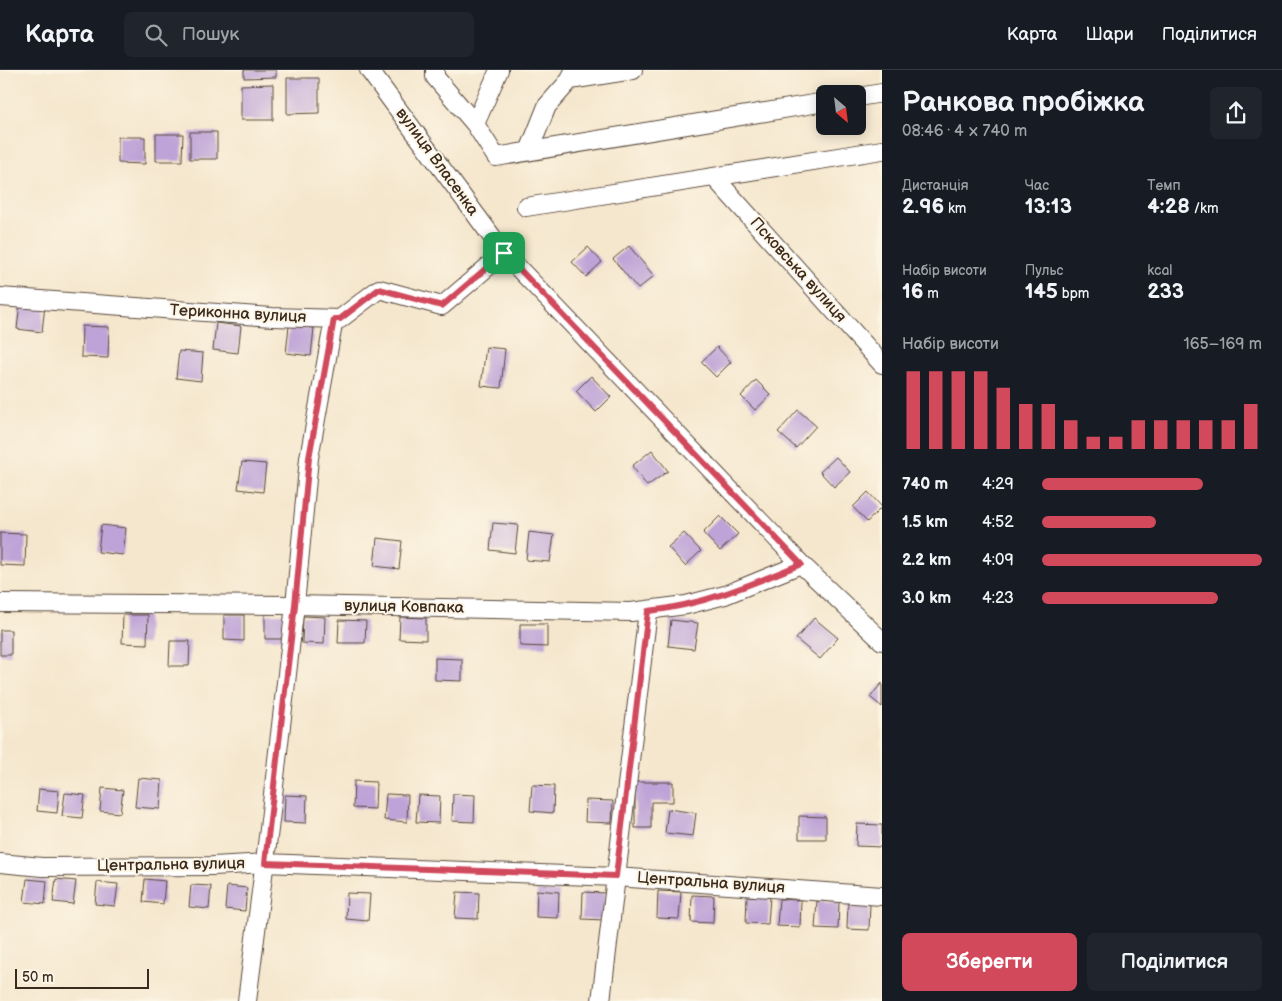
<!DOCTYPE html>
<html lang="uk">
<head>
<meta charset="utf-8">
<style>
	body { margin:0; font-family:"Balsamiq Sans",sans-serif; background:#20242c; color:#f1f3f6; height:100vh; display:flex; flex-direction:column; font-size:19px; white-space:nowrap }
	* { box-sizing:border-box; margin:0 }
	p { font-size:16px; color:#9ea1a6 }
	.icon { flex:none; width:28px; height:28px; fill:none; stroke:currentColor; stroke-width:2; stroke-linecap:round; stroke-linejoin:round }
	.map { position:relative; flex:1; overflow:hidden }
	.side { display:flex; flex-direction:column; background:#171b24; width:400px }
	.side>* { flex:none }
	.needle { width:32px; rotate:152deg }
	.buttons { position:absolute; left:816px; top:15px; display:grid; gap:10px }
	.buttons a { display:grid; place-items:center; width:50px; height:50px; border-radius:8px; background:#171b24; box-shadow:0 2px 12px #0003; font-size:25px }
	.scale { position:absolute; left:15px; bottom:12px; width:134px; box-sizing:border-box; padding-left:5px; border:2px solid #3b2a1e; border-top:0; font-size:14px; line-height:18px; white-space:nowrap; color:#3b2a1e; -webkit-text-stroke:4px #fcf5e5; paint-order:stroke }
	.pin { position:absolute; display:grid; place-items:center; width:42px; height:42px; color:#fff; margin:-21px; border-radius:10px; box-shadow:0 2px 8px #0006 }
	.round { display:grid; place-items:center; flex:none; width:52px; height:52px; border-radius:8px; background:#20242c }
	.summary { display:flex; align-items:center; justify-content:space-between; height:85px; padding:0 20px }
	h1 { font-size:28px; font-weight:600; line-height:38px }
	.metrics { display:grid; grid-template-columns:repeat(3,1fr); gap:8px; height:85px; padding:5px 20px }
	.metrics div { display:grid; align-content:center }
	.metrics b { font-size:21px; font-weight:600 }
	.metrics small { font-size:14px; font-weight:400 }
	.metrics p { font-size:14px }
	.chart { height:140px; padding:10px 20px }
	.chart p { display:flex; justify-content:space-between }
	.chart svg { width:100%; height:90px; margin-top:5px; stroke:#d1495b; stroke-width:6 }
	.cta { display:flex; gap:10px; margin-top:auto; padding:10px 20px }
	.cta a { flex:1; height:58px; border-radius:8px; background:#d1495b; color:#fff; font-size:20px; font-weight:600; line-height:58px; text-align:center }
	.cta a+a { background:#20242c; color:#f1f3f6 }
	ul { padding:0 20px; list-style:none; font-size:16px }
	li { display:grid; grid-template-columns:80px 60px 1fr; align-items:center; height:38px }
	li i { height:12px; border-radius:6px; background:#d1495b }
	header { display:flex; align-items:center; gap:30px; box-sizing:border-box; height:70px; padding:0 25px; background:#171b24; border-bottom:1px solid #363941 }
	header strong { font-size:24px }
	nav { display:flex; gap:28px; margin-inline-start:auto; font-size:18px }
	.search { width:350px; height:45px; background:#20242c; display:flex; align-items:center; gap:12px; box-sizing:border-box; padding:0 18px; border-radius:8px; color:#9ea1a6; font-size:19px }
	main { display:flex; flex:1; min-height:0 }
	.map>svg:first-child { display:block }
	.building { fill:#bda3d7 }
	.lines { fill:none; stroke-linecap:round; stroke-linejoin:round }
	.minor-casing { stroke:#574638; stroke-width:20 }
	.minor { stroke:#fff; stroke-width:18 }
	.route-casing { stroke:#fff; stroke-width:10 }
	.route { stroke:#d1495b; stroke-width:6 }
	.labels { text-anchor:middle; dominant-baseline:central; stroke-width:4; stroke-linejoin:round; paint-order:stroke }
	.street-label { font-size:16px; fill:#3b2a1e; stroke:#fcf5e5 }
</style>
</head>
<body>
<header>
<strong>Карта</strong>
<div class="search"><svg class="icon" aria-label="search" viewBox="0 0 24 24"><circle cx="10" cy="10" r="6"/><path d="M15 15l6 6"/></svg>Пошук</div>
<nav><a>Карта</a><a>Шари</a><a>Поділитися</a></nav>
</header>
<main>
<div class="map">
<svg width="882" height="931" viewBox="0 0 882 931">
	<rect width="100%" height="100%" fill="#fcf5e5"/>
	<filter id="ink" filterUnits="userSpaceOnUse"><feTurbulence type="fractalNoise" baseFrequency=".02" numOctaves="2"/><feDisplacementMap in="SourceGraphic" scale="10" xChannelSelector="R" yChannelSelector="G"/><feConvolveMatrix kernelMatrix="1 2 1 2 8 2 1 2 1" color-interpolation-filters="sRGB"/></filter>
	<filter id="wash" filterUnits="userSpaceOnUse"><feTurbulence type="fractalNoise" baseFrequency=".0096" numOctaves="4" result="noise"/><feDisplacementMap in="SourceGraphic" scale="20" xChannelSelector="R" yChannelSelector="G"/><feGaussianBlur stdDeviation="1.12" result="paint"/><feColorMatrix in="noise" values="0 0 0 0 0 0 0 0 0 0 0 0 0 0 0 0 0 1.4 0 .05"/><feComposite in="paint" operator="in"/></filter>
	<g filter="url(#wash)">
		<rect width="100%" height="100%" fill="#f5e7ce"/>
		<g id="blocks">
			<path class="building" d="M244,0H276V7L244,8Z
				M287,8H319V43L287,44Z
				M273,14V50H241V15Z
				M190,62H217V89H190Z
				M156,64H183L182,91H156Z
				M118,67H145V94L118,93Z
				M629,176L654,206L638,219L613,189Z
				M588,177L602,192L586,207L572,192Z
				M20,232L45,235L42,262L17,259Z
				M216,253L241,256L238,283L213,280Z
				M82,256L109,257L108,288L81,287Z
				M289,256L314,258L311,286L286,283Z
				M486,277L505,279L501,318L481,316Z
				M717,277L731,292L716,307L701,292Z
				M179,281L203,283L201,311L176,308Z
				M591,306L611,327L596,342L576,321Z
				M756,310L771,325L755,340L741,326Z
				M798,340L816,356L796,378L778,362Z
				M652,380L668,401L647,416L632,396Z
				M836,387L850,402L834,417L820,402Z
				M242,392L266,394L263,422L238,419Z
				M868,422L882,437L867,452L853,437Z
				M720,446L738,464L720,481L703,463Z
				M493,453L518,455L515,483L490,480Z
				M101,455L126,458L123,485L98,482Z
				M529,462L554,465L550,492L526,490Z
				M0,463L26,464L25,496L0,495Z
				M684,463L701,481L685,496L668,477Z
				M377,468L402,471L399,499L374,496Z
				M265,544H285V569H265Z
				M123,545H148L147,574L122,573Z
				M224,545H244V571L224,570Z
				M303,546L325,547L324,574L302,573Z
				M400,547L426,548V570L399,569Z
				M814,548L838,568L820,589L796,569Z
				M339,550L366,551L365,573H338Z
				M671,550L698,553L694,579L668,576Z
				M520,554H547V577L520,576Z
				M0,560H11V585H0Z
				M170,571H190L189,596H169Z
				M435,588L462,589V611L435,610Z
				M882,613V637L870,627Z
				M138,708L162,710L160,739L135,737Z
				M354,711L376,712L375,739L353,738Z
				M635,712H673V732H651V758H635Z
				M532,715L554,716L553,743L530,741Z
				M102,718L123,720L120,743L100,741Z
				M39,719L59,721L57,743L37,741Z
				M65,723L85,725L82,748L62,746Z
				M386,724L408,725L407,752L384,750Z
				M453,724L475,725L474,752L452,751Z
				M285,725L307,726L306,753L284,752Z
				M418,725L440,726L439,753L416,752Z
				M586,730L613,731L612,753L585,752Z
				M668,739L696,743L693,766L665,763Z
				M799,746L826,747V769H799Z
				M857,754L882,755V777L856,776Z
				M27,809L47,811L45,834L24,832Z
				M56,809L76,811L73,834L53,832Z
				M145,809L165,811L163,834L143,832Z
				M97,812L118,814L115,836L95,834Z
				M191,815L211,816L209,839L189,837Z
				M227,816L247,818L245,841L225,839Z
				M537,820L559,822L558,848L536,847Z
				M658,821L681,822L679,849L657,848Z
				M457,822L479,823L478,849L455,848Z
				M583,822L606,823L604,850L582,849Z
				M347,823L370,824L368,851L346,849Z
				M692,825L714,826L713,853L691,852Z
				M747,826L770,827L768,854L746,853Z
				M779,829L801,830L800,857L777,856Z
				M817,831L839,832L838,859L815,858Z
				M848,832L870,833L869,860L847,859Z"/>
		</g>
	</g>
	<g filter="url(#ink)">
		<use href="#blocks" fill-opacity="0" stroke="#574638" stroke-width="1"/>
		<g class="lines">
			<defs>
				<path id="minor" d="M369,0L504,183L801,494L882,571
					M435,0V7L475,54L496,87L825,32
					M574,0L570,10L633,0
					M858,27L882,23
					M475,54L499,0
					M529,81L547,36L570,10
					M714,107L882,294
					M526,137L882,80
					M0,227L272,247L340,249L379,219L442,236L504,183
					M0,533L295,535L631,542L686,535L725,525L801,494
					M0,793L42,797L213,796L265,793L616,807L882,826
					M247,931L269,759L295,535L309,388L334,249
					M601,931L648,541"/>
			</defs>
			<use href="#minor" class="minor-casing"/>
			<use href="#minor" class="minor"/>
		</g>
	</g>
	<g class="lines" filter="url(#ink)">
		<defs>
			<path id="route" d="M504,183L801,494C750,515 703,535 648,541L616,806L265,793L295,535L309,388L334,249H340L379,219L442,236Z"/>
		</defs>
		<use href="#route" class="route-casing"/>
		<use href="#route" class="route"/>
	</g>
	<g class="labels">
		<g class="street-label">
			<text transform="translate(437 92) rotate(54)">вулиця Власенка</text>
			<text transform="translate(798 200) rotate(48)">Псковська вулиця</text>
			<text transform="translate(238 244) rotate(3)">Териконна вулиця</text>
			<text transform="translate(404 537) rotate(1)">вулиця Ковпака</text>
			<text transform="translate(171 795) rotate(-1)">Центральна вулиця</text>
			<text transform="translate(711 813) rotate(4)">Центральна вулиця</text>
		</g>
	</g>
</svg>
<div class="buttons">
<a><svg class="needle" viewBox="-14 -14 28 28"><path d="M0-13l5 13h-10z" fill="#e53935"/><path d="M0 13l5-13h-10z" fill="#9ea1a6"/></svg></a>
</div>
<div class="scale">50 m</div>
<div class="pin" style="left:504px;top:183px;background:#1e9e55"><svg class="icon" aria-label="arrive" viewBox="0 0 24 24"><path d="M6 21V4h12l-3 4 3 4H6"/></svg></div>
</div>
<section class="side">
<div class="summary"><div><h1>Ранкова пробіжка</h1><p>08:46 · 4 × 740 m</p></div><a class="round"><svg class="icon" aria-label="share" viewBox="0 0 24 24"><path d="M12 15V3M7 8l5-5 5 5M5 13v7h14v-7"/></svg></a></div>
<div class="metrics">
<div><p>Дистанція</p><b>2.96<small> km</small></b></div>
<div><p>Час</p><b>13:13</b></div>
<div><p>Темп</p><b>4:28<small> /km</small></b></div>
</div>
<div class="metrics">
<div><p>Набір висоти</p><b>16<small> m</small></b></div>
<div><p>Пульс</p><b>145<small> bpm</small></b></div>
<div><p>kcal</p><b>233</b></div>
</div>
<div class="chart"><p><span>Набір висоти</span>165–169 m</p>
<svg viewBox="0 0 160 44" preserveAspectRatio="none"><path d="M5 44V6M15 44V6M25 44V6M35 44V6M45 44V14M55 44V22M65 44V22M75 44V30M85 44V38M95 44V38M105 44V30M115 44V30M125 44V30M135 44V30M145 44V30M155 44V22"/></svg>
</div>
<ul>
<li><b>740 m</b>4:29<i style="width:73%"></i></li>
<li><b>1.5 km</b>4:52<i style="width:52%"></i></li>
<li><b>2.2 km</b>4:09<i style="width:100%"></i></li>
<li><b>3.0 km</b>4:23<i style="width:80%"></i></li>
</ul>
<div class="cta"><a>Зберегти</a><a>Поділитися</a></div>
</section>
</main>
</body>
</html>
